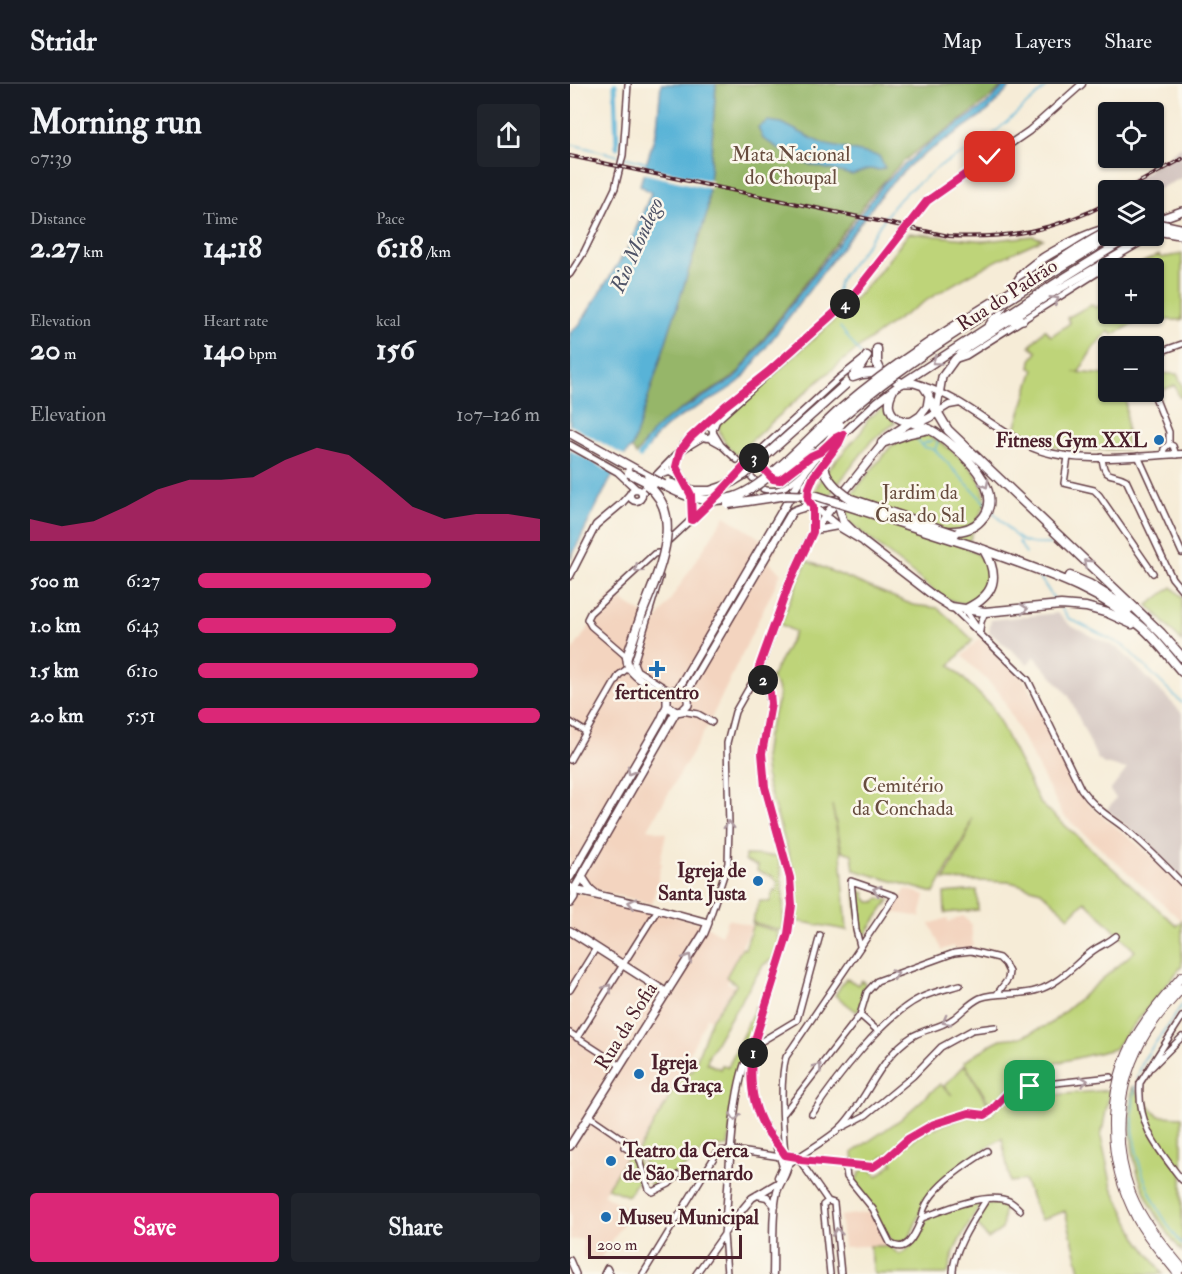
<!DOCTYPE html>
<html lang="en">
<head>
<meta charset="utf-8">
<style>
	body { margin:0; font-family:"IM FELL Double Pica",serif; background:#20242c; color:#f1f3f6; height:100vh; display:flex; flex-direction:column; font-size:22px; white-space:nowrap }
	* { box-sizing:border-box; margin:0 }
	p { font-size:20px; color:#9ea1a6 }
	.icon { flex:none; width:33px; height:33px; fill:none; stroke:currentColor; stroke-width:2; stroke-linecap:round; stroke-linejoin:round }
	.map { position:relative; flex:1; overflow:hidden }
	.panel { display:flex; flex-direction:column; background:#171b24; width:570px }
	.panel>* { flex:none }
	.tools { position:absolute; left:528px; top:18px; display:grid; gap:12px }
	.tools a { display:grid; place-items:center; width:66px; height:66px; border-radius:6px; background:#171b24; box-shadow:0 2px 4px #0004; font-size:30px }
	.scale { position:absolute; left:18px; bottom:15px; width:154px; box-sizing:border-box; padding-left:6px; border:3px solid #4a1f2b; border-top:0; font-size:16px; line-height:21px; white-space:nowrap; color:#4a1f2b; -webkit-text-stroke:4px #fbf7ec; paint-order:stroke }
	.pin { position:absolute; display:grid; place-items:center; width:51px; height:51px; color:#fff; margin:-26px; border-radius:12px; box-shadow:0 3px 9px #0006 }
	.km { position:absolute; width:30px; height:30px; margin:-15px; border-radius:50%; background:#222; color:#fff; font-size:16px; line-height:30px; text-align:center }
	.round { display:grid; place-items:center; flex:none; width:63px; height:63px; border-radius:6px; background:#20242c }
	.summary { display:flex; align-items:center; justify-content:space-between; height:102px; padding:0 30px }
	h1 { font-size:33px; font-weight:700; line-height:45px }
	.stats { display:grid; grid-template-columns:repeat(3,1fr); gap:9px; height:102px; padding:6px 30px }
	.stats div { display:grid; align-content:center }
	.stats b { font-size:30px; font-weight:700 }
	.stats small { font-size:16px; font-weight:400 }
	.stats p { font-size:16px }
	.chart { height:168px; padding:12px 30px }
	.chart p { display:flex; justify-content:space-between }
	.chart svg { width:100%; height:108px; margin-top:6px; fill:#db2777; opacity:.7 }
	.primary-button { display:flex; gap:12px; margin-top:auto; padding:12px 30px }
	.primary-button a { flex:1; height:69px; border-radius:6px; background:#db2777; color:#fff; font-size:24px; font-weight:700; line-height:69px; text-align:center }
	.primary-button a+a { background:#20242c; color:#f1f3f6 }
	ul { padding:0 30px; list-style:none; font-size:20px }
	li { display:grid; grid-template-columns:96px 72px 1fr; align-items:center; height:45px }
	li i { height:15px; border-radius:8px; background:#db2777 }
	header { display:flex; align-items:center; gap:36px; box-sizing:border-box; height:84px; padding:0 30px; background:#171b24; border-bottom:2px solid #363941 }
	header strong { font-size:28px }
	nav { display:flex; gap:33px; margin-inline-start:auto; font-size:21px }
	main { display:flex; flex:1; min-height:0 }
	.map>svg:first-child { display:block }
	.built { fill:#f3d4bf }
	.industrial { fill:#cfc0bb }
	.green { fill:#bed479; stroke:#847a52; stroke-width:1.5 }
	.forest { fill:#96b669; stroke:#706a4a; stroke-width:1.5 }
	.water { fill:#59b3d7; stroke:#526981; stroke-width:1.5 }
	.pier { fill:#f6ecd7 }
	.lines { fill:none; stroke-linecap:round; stroke-linejoin:round }
	.stream { stroke:#59b3d7; stroke-width:1.5 }
	.canal { stroke:#59b3d7; stroke-width:5 }
	.minor-casing { stroke:#643e45; stroke-width:8 }
	.tertiary-casing { stroke:#643e45; stroke-width:9 }
	.secondary-casing { stroke:#643e45; stroke-width:10 }
	.primary-casing { stroke:#643e45; stroke-width:10 }
	.trunk-casing { stroke:#643e45; stroke-width:11 }
	.minor { stroke:#fff; stroke-width:5 }
	.tertiary { stroke:#fff; stroke-width:6 }
	.secondary { stroke:#fff; stroke-width:7 }
	.primary { stroke:#fff; stroke-width:8 }
	.trunk { stroke:#fff; stroke-width:8 }
	.rail-casing { stroke:#4a1f2b; stroke-width:4 }
	.rail { stroke:#fbf7ec; stroke-width:1.5; stroke-dasharray:4.5; stroke-linecap:butt }
	.trunk-bridge-casing { stroke:#643e45; stroke-width:11; stroke-linecap:butt }
	.trunk-bridge { stroke:#fff; stroke-width:8 }
	.oneway { stroke:#ae9aa0 }
	.route-casing { stroke:#fff; stroke-width:12 }
	.route { stroke:#db2777; stroke-width:8 }
	.poi-dot { fill:#1f6fb2; stroke:#fbf7ec; stroke-width:2 }
	.labels { text-anchor:middle; dominant-baseline:central; stroke-width:5; stroke-linejoin:round; paint-order:stroke }
	.park-label { font-size:20px; fill:#674c3e; stroke:#fbf7ec }
	.street-label { font-size:20px; fill:#4a1f2b; stroke:#fbf7ec }
	.poi-label { font-size:20px; font-weight:bold; fill:#4a1f2b; stroke:#fbf7ec; text-anchor:start }
	.water-label { font-size:21px; font-style:italic; fill:#4f5367; stroke:#fbf7ec }
</style>
</head>
<body>
<header>
<strong>Stridr</strong>
<nav><a>Map</a><a>Layers</a><a>Share</a></nav>
</header>
<main>
<section class="panel">
<div class="summary"><div><h1>Morning run</h1><p>07:39</p></div><a class="round"><svg class="icon" aria-label="share" viewBox="0 0 24 24"><path d="M12 15V3M7 8l5-5 5 5M5 13v7h14v-7"/></svg></a></div>
<div class="stats">
<div><p>Distance</p><b>2.27<small> km</small></b></div>
<div><p>Time</p><b>14:18</b></div>
<div><p>Pace</p><b>6:18<small> /km</small></b></div>
</div>
<div class="stats">
<div><p>Elevation</p><b>20<small> m</small></b></div>
<div><p>Heart rate</p><b>140<small> bpm</small></b></div>
<div><p>kcal</p><b>156</b></div>
</div>
<div class="chart"><p><span>Elevation</span>107–126 m</p>
<svg viewBox="0 0 160 44" preserveAspectRatio="none"><path d="M0 44V35L10 38L20 36L30 30L40 23L50 19L60 19L70 18L80 11L90 6L100 9L110 19L120 30L130 35L140 33L150 33L160 35V44z"/></svg>
</div>
<ul>
<li><b>500 m</b>6:27<i style="width:68%"></i></li>
<li><b>1.0 km</b>6:43<i style="width:58%"></i></li>
<li><b>1.5 km</b>6:10<i style="width:82%"></i></li>
<li><b>2.0 km</b>5:51<i style="width:100%"></i></li>
</ul>
<div class="primary-button"><a>Save</a><a>Share</a></div>
</section>
<div class="map">
<svg width="612" height="1190" viewBox="0 0 612 1190">
	<rect width="100%" height="100%" fill="#fbf7ec"/>
	<filter id="ink" filterUnits="userSpaceOnUse"><feTurbulence type="fractalNoise" baseFrequency=".0167" numOctaves="2"/><feDisplacementMap in="SourceGraphic" scale="12" xChannelSelector="R" yChannelSelector="G"/><feConvolveMatrix kernelMatrix="1 2 1 2 8 2 1 2 1" color-interpolation-filters="sRGB"/></filter>
	<filter id="wash" filterUnits="userSpaceOnUse"><feTurbulence type="fractalNoise" baseFrequency=".008" numOctaves="4" result="noise"/><feDisplacementMap in="SourceGraphic" scale="24" xChannelSelector="R" yChannelSelector="G"/><feGaussianBlur stdDeviation="1.35" result="paint"/><feColorMatrix in="noise" values="0 0 0 0 0 0 0 0 0 0 0 0 0 0 0 0 0 1.4 0 .05"/><feComposite in="paint" operator="in"/></filter>
	<g filter="url(#wash)">
		<rect width="100%" height="100%" fill="#f6ecd7"/>
		<path class="built" d="M155,432L207,465L199,478L211,489L137,643L78,745L96,749L90,778L92,779L82,820L0,800V570L42,510L86,538Z
			M411,553L453,593L514,714L520,722L589,778L612,802L611,836L493,731L429,608L392,572Z
			M336,805L355,811L350,833L321,828Z
			M0,807L132,839L151,851L158,835L182,842L156,893L159,895L157,899L165,902L140,935L137,933L96,1018L66,1067L33,1110L61,1127L31,1174H14L13,1155L0,1156Z
			M393,832L401,840L403,861H401V864L385,865L384,862L372,866L360,840L377,834L379,838Z
			M302,1128L317,1161L274,1163L270,1132Z"/>
		<path class="industrial" d="M612,62V94L584,107L541,106L577,87Z
			M487,529L501,542L549,565L612,629V795L580,762L537,726L546,714L540,707L557,685L534,680L527,674L499,612L464,572L458,580L419,548L421,536Z"/>
		<path class="green" d="M339,149L415,157L463,152L473,155C413,181 354,215 302,254C254,290 210,331 165,371C158,361 148,353 149,340L269,232L306,192Z
			M612,170V236H571L542,251L539,247L523,264L509,288H503L538,291V308H556L557,365C510,366 487,371 445,345L464,285L460,284L461,276L467,268L460,262L475,245L481,252L500,239L497,234L522,220L525,224L538,216V230H584V184H560L589,171L591,174Z
			M584,289L607,290L612,301V313H609L605,301L588,308L584,297Z
			M316,321L317,329L325,339L302,356L258,413L247,418L245,407L251,394L291,348L298,335Z
			M357,350C377,362 402,379 412,401C414,406 415,414 416,419L407,436L397,464C415,472 428,490 414,509C410,514 405,518 399,519C388,521 376,514 367,509L279,438L273,427L281,411L321,362L335,355Z
			M237,477L343,521L368,524L403,556L380,581L422,623L470,719L607,842L612,836V882L544,965L473,982V998L439,1005L422,1024L394,978L423,959L431,955L451,953L480,940L565,867L515,817L499,833L471,807L440,798L374,796L398,749L402,734L397,748L364,809L284,786L282,770L272,767L262,721L271,769L277,846L226,837L227,811L225,790L197,699L194,674L197,652L209,612L207,603L201,594L225,548L210,540Z
			M602,503L612,513V558L578,521Z
			M175,771L208,772C213,797 215,821 212,847L182,838L190,817L200,818L203,806L206,807L208,797L204,796V793L187,787L188,782L175,777Z
			M285,806L295,809V813L299,818H305L309,814L319,816L293,854L290,852Z
			M407,806L408,826L375,829L374,809Z
			M183,840L208,848L207,853L210,854L204,874L193,881L156,941L139,971L137,979L150,985L152,981L158,983L186,922L188,923L167,999L158,1063L143,1062L125,1072L123,1070L119,1073L122,1077L95,1098L82,1104L71,1072L67,1068L97,1018L114,985L122,988L141,936L166,902V900L156,893L172,864L175,865Z
			M276,894L288,901L291,896L295,899L291,921L287,928L265,911Z
			M395,981L421,1025L415,1029L363,1038L302,1081L284,1080L283,1068L331,1035L370,1000L382,1011L374,1002Z
			M562,1003L589,1032L612,1033V1168C569,1114 555,1071 562,1003Z
			M473,1004V1012L540,1006L531,1053L542,1103L566,1152L593,1190H511L495,1127L471,1136L454,1096L440,1098L432,1054L391,1080L372,1097L352,1124L339,1155C333,1158 327,1160 321,1156L284,1099L292,1086H302L307,1092L323,1079L320,1075C345,1051 363,1043 396,1033C403,1031 411,1036 418,1032C426,1029 429,1021 434,1016C445,1005 459,1005 473,1004Z
			M60,1068L68,1077L72,1090L58,1112L37,1104Z
			M435,1118L432,1145L418,1155L405,1137L417,1120Z
			M411,1119C399,1140 381,1165 378,1190H304L300,1162H318L329,1170C344,1166 347,1147 356,1137C366,1125 397,1121 411,1119Z"/>
		<path class="forest" d="M146,0H434C410,26 381,42 353,62C333,76 316,94 300,113L168,289C156,300 142,306 128,314C102,331 83,344 66,371L62,364L137,129Z"/>
		<path class="water" d="M91,0H146L137,129L62,364C50,369 9,458 0,476V249L10,240L58,164L81,109L70,101L87,44Z
			M436,0H443L418,27L343,78L315,106L172,295C143,321 98,329 78,364L73,361L85,345L99,333L165,294L314,99L353,64L416,21Z
			M198,37L212,39L253,60L309,72L315,84L310,86L298,85L282,91L233,79L193,55L188,43Z"/>
		<path class="pier" d="M73,82L142,97L141,105L71,89Z
			M0,341L57,373L48,388L46,387L44,390L0,366Z"/>
		<g class="lines">
			<path class="stream" d="M0,60L78,79
				M266,214L269,197L294,164L323,122L338,107L371,81L398,67L423,50L480,0
				M270,243L291,271
				M347,356L354,363L365,366L368,356
				M353,360L363,356
				M365,366L416,420
				M421,426C445,448 443,463 480,460
				M449,458L456,470
				M467,489L486,518
				M492,525L498,534L554,562L612,619
				M567,994L574,975L612,921
				M565,1002C555,1062 576,1114 612,1161"/>
			<path class="canal" d="M45,0L47,63
				M70,372L79,358"/>
		</g>
	</g>
	<g filter="url(#ink)">
		<g class="lines">
			<defs>
				<path id="minor" d="M0,190L14,168L45,104L53,71L58,0
					M584,270L612,260
					M387,275L396,272L535,184L539,177
					M583,308L599,348V360
					M143,348L151,361L167,376
					M139,354L150,360
					M248,368L210,396L203,395L183,373L268,295L292,276
					M593,371L594,365L599,360L603,362L606,371
					M568,372L612,469
					M498,373L494,399L524,406L529,411L583,489
					M532,373C534,397 541,387 556,396L602,494L612,506
					M176,387L190,402
					M86,392L105,387L110,367
					M165,393L183,373
					M115,397L99,388L97,383L98,380H105C115,398 124,413 122,435
					M193,405C210,411 220,399 233,389
					M96,459L157,402
					M90,493L64,579L67,586L100,607
					M383,524L458,596L511,705C525,725 539,732 557,746C577,763 595,781 612,799
					M395,526L408,545
					M410,547L411,538L415,528
					M57,573L21,542L17,535L20,529L84,470L88,469L93,471
					M112,627L128,630L142,638
					M0,638L16,648
					M0,676L49,591L58,584
					M138,839L158,779L159,742L157,659L165,628L188,588
					M0,906L26,864
					M290,931L308,947
					M0,949L51,982
					M7,954L88,825
					M184,959L192,957L227,936L250,851
					M582,983L612,953
					M570,999C567,1041 587,1064 612,1096
					M570,999L612,933
					M214,1029L290,931L297,908L307,897L384,869L401,867L429,874L435,880L439,888L438,895L427,910
					M242,1030C265,996 313,932 350,914C362,908 376,905 390,901
					M19,1032L57,1058L54,1063L69,1073L79,1105L83,1108L99,1100L108,1091
					M273,1043L296,1031L343,992L371,963L402,946L425,943
					M227,1073L215,1071C213,1045 209,997 216,973L325,812L281,797L286,846L290,862
					M228,1074L258,1117
					M231,1076L303,1083L318,1073L338,1055L364,1040L384,1035L399,1029L415,1031L421,1027L440,1007L449,1003L541,993
					M275,1079L277,1093L303,1125L320,1159C338,1172 346,1147 352,1134C373,1126 417,1107 439,1117C443,1119 447,1123 450,1126
					M218,1081C235,1066 257,1058 273,1041C298,1014 310,972 343,952C355,945 369,944 381,936C391,930 399,919 410,914C428,907 448,913 468,906C492,899 506,877 527,864C534,860 539,858 546,852
					M156,1131L154,1150L157,1190
					M352,1134C354,1107 395,1081 417,1067
					M0,1176L6,1190
					M34,1190L37,1184L40,1190
					M73,1190L148,1067L162,1066L211,1073
					M126,1190L166,1133
					M260,1190L253,1121L258,1117L264,1119L271,1190
					M383,1190C382,1167 404,1135 416,1116"/>
				<path id="tertiary" d="M353,302C392,314 421,343 457,361C499,382 565,372 612,370
					M366,329L379,321L390,319
					M136,341L155,322L169,311
					M131 348a6 6 0 1 1 12 0a6 6 0 1 1-12 0Z
					M143,345L146,337L281,214L357,117L459,47L512,0
					M0,361L48,388L66,405
					M113,365L133,353
					M60 411a6 6 0 1 1 12 0a6 6 0 1 1-12 0Z
					M72,410L76,402L112,365L115,359L131,345
					M243,423V448
					M246,446L268,442
					M0,492L26,441L51,420L60,410
					M181,965C161,1003 160,1086 156,1131L166,1133L182,1114L211,1097
					M207,1064L213,1082L208,1093
					M187,1111L197,1113L205,1122
					M203,1190C204,1165 201,1132 207,1108C210,1098 219,1088 218,1078C216,1066 204,1057 198,1048C180,1022 179,990 184,959L218,850L222,821L220,794L195,703L192,669L201,620L197,601L188,588L219,500L239,455L255,432"/>
				<path id="secondary" d="M584,137L612,127
					M439,237L453,236
					M323,307C307,337 347,347 366,329L372,293L385,275L398,263L474,214L580,152
					M273,350L269,359L235,402L234,415L268,442L293,457
					M267,416L273,437L295,459L365,513L381,523
					M255,432L318,353L350,332L357,323L359,311L353,302L344,299H333
					M57,573C55,592 83,602 97,611
					M108,605L236,386L250,368L265,354L273,350L307,318L328,302L484,200L561,152
					M116,609L222,428C227,423 255,420 265,416
					M0,793L91,636L97,622V611C107,600 120,607 118,621L112,627L106,628L97,622
					M12,793L20,805L26,810
					M0,803L4,806V813L0,819
					M0,847L97,909
					M0,1062L134,849L138,839L80,823L4,806L106,628"/>
				<path id="primary" d="M612,904C602,916 591,927 583,939C548,988 540,1053 561,1109C572,1137 593,1161 612,1184
					M608,1190C594,1172 578,1155 567,1135C533,1071 534,994 577,935C588,920 600,906 612,892"/>
				<path id="trunk" d="M443,206C446,201 449,194 453,190C469,173 516,149 538,145
					M420,241L436,217
					M307,265V279L312,290
					M284,292L297,272
					M283,293C302,285 315,291 332,299
					M360,316L378,346L591,549L612,573
					M341,338C349,342 359,344 366,349C389,364 439,408 411,436C402,446 390,448 377,447
					M0,349L79,393
					M312,359L340,349L359,345
					M406,463C466,486 522,500 572,543C587,556 599,573 612,588
					M500,492L519,500L559,525
					M381,523L415,528L491,521L516,523L538,529L562,540
					M396,525C425,511 430,493 414,466
					M57,573L71,532"/>
			</defs>
			<use href="#minor" class="minor-casing"/>
			<use href="#tertiary" class="tertiary-casing"/>
			<use href="#secondary" class="secondary-casing"/>
			<use href="#primary" class="primary-casing"/>
			<use href="#trunk" class="trunk-casing"/>
			<use href="#minor" class="minor"/>
			<use href="#tertiary" class="tertiary"/>
			<use href="#secondary" class="secondary"/>
			<use href="#primary" class="primary"/>
			<use href="#trunk" class="trunk"/>
			<defs>
				<path id="rail" d="M0,72L379,152C438,155 486,146 538,119
					M555,106L612,75"/>
			</defs>
			<use href="#rail" class="rail-casing"/>
			<use href="#rail" class="rail"/>
			<defs>
				<path id="trunk-bridge" d="M584,139L612,145
					M584,146L612,151
					M270,341C246,370 247,393 281,415L385,450
					M59,389L83,401
					M209,390C246,356 283,321 324,291C392,241 466,199 537,155L549,152
					M79,393C106,408 131,423 164,413C197,403 244,348 272,324C331,273 399,233 464,193C487,179 515,158 538,148
					M99,399L124,407H140L155,402L175,390L276,300
					M158,420L217,411L247,412L406,463
					M71,532C85,495 118,432 77,401"/>
			</defs>
			<use href="#trunk-bridge" class="trunk-bridge-casing"/>
			<use href="#trunk-bridge" class="trunk-bridge"/>
		</g>
		<defs><path id="oneway-chevron" d="M-2-3.5L2.5 0L-2 3.5" fill="none" stroke-width="1.6" stroke-linecap="round" stroke-linejoin="round" transform="scale(1.5)"/></defs>
		<g class="oneway">
			<use href="#oneway-chevron" transform="translate(485 216) rotate(-32)"/>
			<use href="#oneway-chevron" transform="translate(366 277) rotate(146)"/>
			<use href="#oneway-chevron" transform="translate(415 400) rotate(62)"/>
			<use href="#oneway-chevron" transform="translate(517 479) rotate(-137)"/>
			<use href="#oneway-chevron" transform="translate(68 485) rotate(138)"/>
			<use href="#oneway-chevron" transform="translate(454 525) rotate(-6)"/>
			<use href="#oneway-chevron" transform="translate(61 687) rotate(120)"/>
			<use href="#oneway-chevron" transform="translate(159 741) rotate(-90)"/>
			<use href="#oneway-chevron" transform="translate(307 806) rotate(-162)"/>
			<use href="#oneway-chevron" transform="translate(62 819) rotate(-167)"/>
			<use href="#oneway-chevron" transform="translate(118 874) rotate(-58)"/>
			<use href="#oneway-chevron" transform="translate(325 890) rotate(-21)"/>
			<use href="#oneway-chevron" transform="translate(38 904) rotate(-58)"/>
			<use href="#oneway-chevron" transform="translate(376 937) rotate(152)"/>
			<use href="#oneway-chevron" transform="translate(248 983) rotate(-53)"/>
			<use href="#oneway-chevron" transform="translate(514 997) rotate(-7)"/>
			<use href="#oneway-chevron" transform="translate(165 1033) rotate(96)"/>
			<use href="#oneway-chevron" transform="translate(267 1148) rotate(-96)"/>
		</g>
	</g>
	<g class="lines" filter="url(#ink)">
		<defs>
			<path id="route" d="M420,73L357,117L281,214L198,288L155,322L120,354L110,367L106,383L121,411L122,436L150,409L183,373L203,395L210,396L241,372L250,368L265,354L273,350L269,359L244,392L239,404L238,415L243,423V448L219,500L189,583L188,588L200,609L201,620L192,669L195,703L220,794L222,821L218,850L184,959C179,988 180,1018 195,1044C201,1054 209,1061 215,1071L227,1073L231,1076L303,1083L318,1073L338,1055L364,1040L399,1029L415,1031L421,1027L440,1007L460,1002"/>
		</defs>
		<use href="#route" class="route-casing"/>
		<use href="#route" class="route"/>
	</g>
	<g class="poi-dot">
		<circle cx="589" cy="356" r="6"/>
		<path d="M84 576h6v6h6v6h-6v6h-6v-6h-6v-6h6z"/>
		<circle cx="188" cy="797" r="6"/>
		<circle cx="69" cy="990" r="6"/>
		<circle cx="41" cy="1077" r="6"/>
		<circle cx="36" cy="1133" r="6"/>
	</g>
	<g class="labels">
		<g class="park-label">
			<text x="221" y="70">Mata Nacional<tspan x="221" dy="23">do Choupal</tspan></text>
			<text x="350" y="408">Jardim da<tspan x="350" dy="23">Casa do Sal</tspan></text>
			<text x="333" y="701">Cemitério<tspan x="333" dy="23">da Conchada</tspan></text>
		</g>
		<g class="street-label">
			<text transform="translate(437 211) rotate(-33)">Rua do Padrão</text>
			<text transform="translate(56 942) rotate(-58)">Rua da Sofia</text>
		</g>
		<g class="poi-label">
			<text x="577" y="356" text-anchor="end">Fitness Gym XXL</text>
			<text x="87" y="608" text-anchor="middle">ferticentro</text>
			<text x="176" y="786" text-anchor="end">Igreja de<tspan x="176" dy="23">Santa Justa</tspan></text>
			<text x="81" y="978">Igreja<tspan x="81" dy="23">da Graça</tspan></text>
			<text x="53" y="1066">Teatro da Cerca<tspan x="53" dy="23">de São Bernardo</tspan></text>
			<text x="48" y="1133">Museu Municipal</text>
		</g>
		<g class="water-label">
			<text transform="translate(67 161) rotate(-66)">Rio Mondego</text>
		</g>
	</g>
</svg>
<div class="tools">
<a><svg class="icon" aria-label="locate" viewBox="0 0 24 24"><circle cx="12" cy="12" r="6"/><path d="M12 2v4M12 18v4M2 12h4M18 12h4"/></svg></a>
<a><svg class="icon" aria-label="layers" viewBox="0 0 24 24"><path d="M12 4l9 5-9 5-9-5zM3 14l9 5 9-5"/></svg></a>
<a>+</a>
<a>−</a>
</div>
<div class="scale">200 m</div>
<div class="pin" style="left:460px;top:1002px;background:#1e9e55"><svg class="icon" aria-label="arrive" viewBox="0 0 24 24"><path d="M6 21V4h12l-3 4 3 4H6"/></svg></div>
<div class="pin" style="left:420px;top:73px;background:#d93025"><svg class="icon" aria-label="check" viewBox="0 0 24 24"><path d="M5 12l5 5 9-10"/></svg></div>
<b class="km" style="left:183px;top:969px">1</b>
<b class="km" style="left:193px;top:596px">2</b>
<b class="km" style="left:184px;top:374px">3</b>
<b class="km" style="left:275px;top:220px">4</b>
</div>
</main>
</body>
</html>
